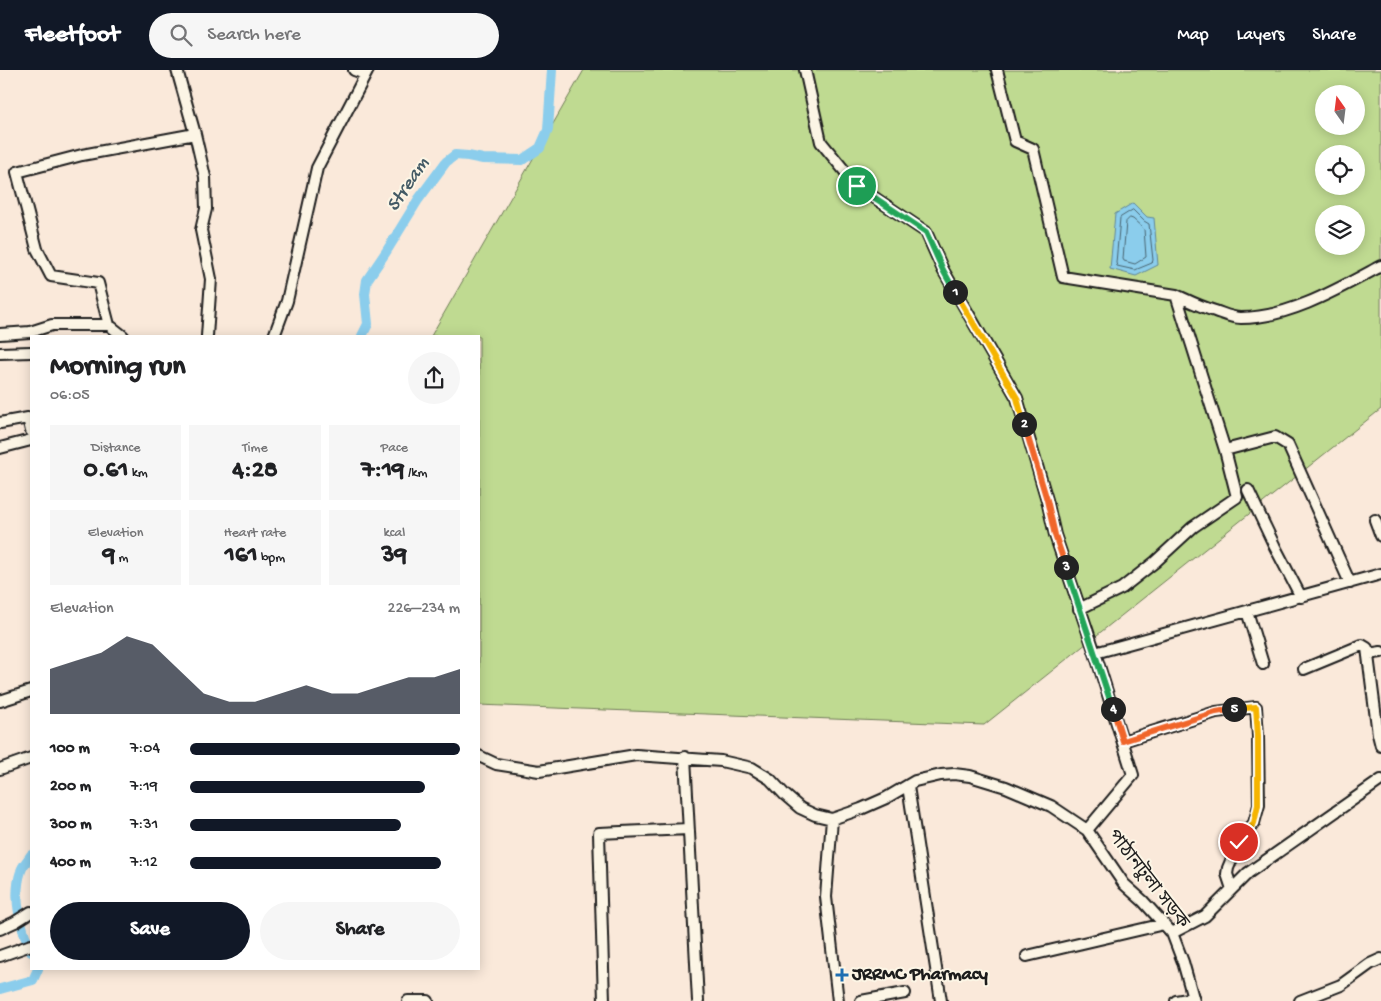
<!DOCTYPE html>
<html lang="en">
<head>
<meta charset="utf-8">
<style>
	body { margin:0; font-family:"Gochi Hand","Noto Sans Bengali",sans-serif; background:#f6f6f6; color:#202124; height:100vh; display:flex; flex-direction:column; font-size:19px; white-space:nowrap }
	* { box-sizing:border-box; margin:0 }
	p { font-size:16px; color:#757577 }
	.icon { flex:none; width:28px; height:28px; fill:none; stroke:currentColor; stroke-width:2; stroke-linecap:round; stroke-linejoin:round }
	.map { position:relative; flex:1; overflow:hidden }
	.side { position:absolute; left:30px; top:265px; width:450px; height:635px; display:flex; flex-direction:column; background:#fff; border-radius:0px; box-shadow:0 2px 12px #0003 }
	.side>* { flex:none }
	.needle { width:32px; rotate:346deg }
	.controls { position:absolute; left:1315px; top:15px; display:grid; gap:10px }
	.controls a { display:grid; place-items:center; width:50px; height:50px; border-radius:50%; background:#fff; box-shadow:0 2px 12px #0003; font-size:25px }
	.pin { position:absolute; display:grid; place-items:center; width:42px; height:42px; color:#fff; margin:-21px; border:2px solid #fff; border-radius:50%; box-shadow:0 1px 5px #0007 }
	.km { position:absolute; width:25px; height:25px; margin:-12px; border-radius:50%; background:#222; color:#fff; font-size:14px; line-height:25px; text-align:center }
	.round { display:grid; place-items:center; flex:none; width:52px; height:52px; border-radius:26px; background:#f6f6f6 }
	.summary { display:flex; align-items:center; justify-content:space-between; height:85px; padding:0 20px }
	h1 { font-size:28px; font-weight:700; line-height:38px }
	.stats { display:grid; grid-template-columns:repeat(3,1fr); gap:8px; height:85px; padding:5px 20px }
	.stats div { display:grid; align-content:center; border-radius:0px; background:#f6f6f6; text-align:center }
	.stats b { font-size:25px; font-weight:700 }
	.stats small { font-size:14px; font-weight:400 }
	.stats p { font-size:14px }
	.chart { height:140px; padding:10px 20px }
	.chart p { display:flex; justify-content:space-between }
	.chart svg { width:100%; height:90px; margin-top:5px; fill:#111827; opacity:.7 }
	.primary-button { display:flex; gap:10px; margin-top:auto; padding:10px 20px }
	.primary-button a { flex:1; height:58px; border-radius:30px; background:#111827; color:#fff; font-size:20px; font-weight:700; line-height:58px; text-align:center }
	.primary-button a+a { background:#f6f6f6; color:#202124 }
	ul { padding:0 20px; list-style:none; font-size:16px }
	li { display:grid; grid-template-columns:80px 60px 1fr; align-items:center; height:38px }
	li i { height:12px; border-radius:6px; background:#111827 }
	header { display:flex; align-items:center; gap:30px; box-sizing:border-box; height:70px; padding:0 25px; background:#111827; color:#fff }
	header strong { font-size:24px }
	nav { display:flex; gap:28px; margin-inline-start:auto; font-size:18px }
	.search { width:350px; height:45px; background:#f6f6f6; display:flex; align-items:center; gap:12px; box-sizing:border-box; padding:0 18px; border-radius:28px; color:#757577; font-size:19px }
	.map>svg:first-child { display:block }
	.green { fill:#bfda91; stroke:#6e7b56; fill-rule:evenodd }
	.water { fill:#8bcdec; stroke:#5f8699 }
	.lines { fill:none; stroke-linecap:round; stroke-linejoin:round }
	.shore { stroke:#48636f; stroke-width:1 }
	.canal { stroke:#8bcdec; stroke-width:10 }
	.street-casing { stroke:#1c1c1c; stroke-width:14 }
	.street { stroke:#fcf5e5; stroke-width:10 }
	.split-1-casing { stroke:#fff; stroke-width:10 }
	.split-2-casing { stroke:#fff; stroke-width:10 }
	.split-3-casing { stroke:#fff; stroke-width:10 }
	.split-4-casing { stroke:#fff; stroke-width:10 }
	.split-5-casing { stroke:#fff; stroke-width:10 }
	.split-6-casing { stroke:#fff; stroke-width:10 }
	.split-1 { stroke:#22a559; stroke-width:6 }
	.split-2 { stroke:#f5b400; stroke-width:6 }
	.split-3 { stroke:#f0652b; stroke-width:6 }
	.split-4 { stroke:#22a559; stroke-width:6 }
	.split-5 { stroke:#f0652b; stroke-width:6 }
	.split-6 { stroke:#f5b400; stroke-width:6 }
	.poi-dot { fill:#1f6fb2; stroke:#fcf5e5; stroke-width:2 }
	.labels { text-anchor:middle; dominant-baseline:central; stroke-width:4; stroke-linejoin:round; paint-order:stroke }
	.street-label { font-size:19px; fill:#1c1c1c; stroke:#fcf5e5 }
	.poi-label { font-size:19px; font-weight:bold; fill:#1c1c1c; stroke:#fcf5e5; text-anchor:start }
	.water-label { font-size:20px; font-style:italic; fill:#435a65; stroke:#fcf5e5 }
</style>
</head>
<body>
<header>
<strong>Fleetfoot</strong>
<div class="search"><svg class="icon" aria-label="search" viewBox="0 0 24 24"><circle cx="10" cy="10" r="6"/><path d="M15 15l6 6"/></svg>Search here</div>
<nav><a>Map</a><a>Layers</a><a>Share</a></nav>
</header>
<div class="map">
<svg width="1381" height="931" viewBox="0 0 1381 931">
	<rect width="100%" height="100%" fill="#fae9da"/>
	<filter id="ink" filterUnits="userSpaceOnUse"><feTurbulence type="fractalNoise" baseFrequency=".02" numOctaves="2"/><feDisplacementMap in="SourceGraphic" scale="10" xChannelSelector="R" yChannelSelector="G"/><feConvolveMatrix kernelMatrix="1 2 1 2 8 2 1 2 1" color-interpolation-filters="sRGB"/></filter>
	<g filter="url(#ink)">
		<path class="green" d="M584,0H1381V339L984,655L479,635V266H431ZM1324,24H1356V56H1324ZM1324,84H1356V116H1324ZM1324,144H1356V176H1324Z"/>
		<path class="water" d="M1133,133L1147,147L1154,148L1158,195L1136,206L1110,199L1115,144Z"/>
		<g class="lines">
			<path class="shore" d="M1133,140L1144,151L1149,154L1153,190L1152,193L1135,200L1117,196L1116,193L1120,148Z
				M1130,148L1133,149L1144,159L1146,187L1135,194L1124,191L1123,189L1126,152Z"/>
			<path class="canal" d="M362,266L368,254L365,224L367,210L386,182L418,130L446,92L455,85L468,86L483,89L522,90L540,78L548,60L552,0
				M31,785C28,790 22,796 21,801C12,828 21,857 31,882
				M0,919L33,910L38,899"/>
			<defs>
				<path id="street" d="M177,0L195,64L205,107L206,139L201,160L211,209L207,266
					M354,0L365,4
					M805,0L821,72L857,116L926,162L943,200L1017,328L1047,430L1055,465L1095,583L1133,705L1087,760
					M997,0L1015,71L1033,79L1063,207L1176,225L1225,380L1237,427L1193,457L1155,492L1122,518L1079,539
					M1176,225C1189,231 1201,237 1215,241C1224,244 1232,248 1241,248C1289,248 1340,218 1381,196
					M109,255L98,213L51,206L37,179L17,102L82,85L195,64
					M0,264L30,262L52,255H109L123,266
					M274,266L287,231L317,98L368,0
					M0,283L31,282
					M0,353L28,348L31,361
					M0,378L31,370
					M1225,380L1275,367L1288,375L1350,513
					M1248,420L1275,477L1301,527
					M1375,450L1381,466
					M1247,541L1263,594
					M1095,583L1381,504
					M1368,584L1381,582
					M1304,599L1362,575L1367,578L1378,664L1381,676
					M0,631L31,621
					M1123,671L1216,642L1256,637L1258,666L1259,735L1254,753L1239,772L1228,798L1227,804L1232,819
					M479,686L496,694L539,701L636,685L721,691L752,698L770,709L785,725L800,738L815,745L832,749L861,739L886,728L915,711L941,705L954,704L970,706L1006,717L1051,736L1087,760L1124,814L1143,831L1172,863L1183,892L1194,931
					M685,687L698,931
					M0,699L31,688
					M908,716L941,931
					M832,749L826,827L838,931
					M0,859L15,852L31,842
					M1172,863L1205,846L1248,803L1381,710
					M0,886L31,875
					M1027,886L1164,854
					M408,931H428
					M604,931L599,763L688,759
					M861,931L905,923
					M1176,931L1193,928
					M1300,931L1341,915L1370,894L1381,889"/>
			</defs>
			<use href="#street" class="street-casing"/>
			<use href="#street" class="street"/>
		</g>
	</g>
	<g class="lines" filter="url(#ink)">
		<defs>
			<path id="split-1" d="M857,116L926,162L943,200L955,222"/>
			<path id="split-2" d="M955,222L1017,328L1024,354"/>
			<path id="split-3" d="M1024,354L1047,430L1055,465L1066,497"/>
			<path id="split-4" d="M1066,497L1113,639"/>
			<path id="split-5" d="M1113,639L1123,671L1216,642L1234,639"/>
			<path id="split-6" d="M1234,639L1256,637L1258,666V735L1254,753L1239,772"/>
		</defs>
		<use href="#split-1" class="split-1-casing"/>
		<use href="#split-2" class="split-2-casing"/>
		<use href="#split-3" class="split-3-casing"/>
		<use href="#split-4" class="split-4-casing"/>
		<use href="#split-5" class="split-5-casing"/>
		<use href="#split-6" class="split-6-casing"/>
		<use href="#split-1" class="split-1"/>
		<use href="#split-2" class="split-2"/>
		<use href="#split-3" class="split-3"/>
		<use href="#split-4" class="split-4"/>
		<use href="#split-5" class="split-5"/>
		<use href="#split-6" class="split-6"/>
	</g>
	<path class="poi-dot" d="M839.5 897.5h5v5h5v5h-5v5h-5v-5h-5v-5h5z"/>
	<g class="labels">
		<g class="street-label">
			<text transform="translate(1147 810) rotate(52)">পাঠানটুলা সড়ক</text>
		</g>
		<g class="poi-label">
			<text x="852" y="905">JRRMC Pharmacy</text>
		</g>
		<g class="water-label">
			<text transform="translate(409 115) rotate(-56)">Stream</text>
		</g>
	</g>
</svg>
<div class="controls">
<a><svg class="needle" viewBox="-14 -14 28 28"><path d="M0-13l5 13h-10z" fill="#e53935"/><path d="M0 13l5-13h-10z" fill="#757577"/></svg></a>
<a><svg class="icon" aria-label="locate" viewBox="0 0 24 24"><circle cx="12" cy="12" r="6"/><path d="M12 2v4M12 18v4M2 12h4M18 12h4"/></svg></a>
<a><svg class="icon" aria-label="layers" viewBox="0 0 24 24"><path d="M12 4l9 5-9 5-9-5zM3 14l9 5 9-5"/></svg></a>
</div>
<div class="pin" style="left:857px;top:116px;background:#1e9e55"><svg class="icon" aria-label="arrive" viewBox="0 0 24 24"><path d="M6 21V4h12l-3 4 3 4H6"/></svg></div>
<div class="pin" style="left:1239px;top:772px;background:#d93025"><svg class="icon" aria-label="check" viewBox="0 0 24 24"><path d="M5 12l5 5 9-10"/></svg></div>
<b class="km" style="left:955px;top:222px">1</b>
<b class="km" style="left:1024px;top:354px">2</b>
<b class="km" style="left:1066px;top:497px">3</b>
<b class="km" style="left:1113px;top:639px">4</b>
<b class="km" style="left:1234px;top:639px">5</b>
<section class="side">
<div class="summary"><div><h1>Morning run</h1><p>06:05</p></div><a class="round"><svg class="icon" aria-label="share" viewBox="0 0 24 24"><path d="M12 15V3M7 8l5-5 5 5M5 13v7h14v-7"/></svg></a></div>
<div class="stats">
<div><p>Distance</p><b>0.61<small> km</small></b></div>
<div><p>Time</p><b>4:28</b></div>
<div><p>Pace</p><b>7:19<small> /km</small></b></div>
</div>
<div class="stats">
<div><p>Elevation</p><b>9<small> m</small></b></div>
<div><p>Heart rate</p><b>161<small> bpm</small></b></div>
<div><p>kcal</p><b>39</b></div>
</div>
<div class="chart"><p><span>Elevation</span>226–234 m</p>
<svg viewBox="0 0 160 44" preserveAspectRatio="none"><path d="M0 44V22L10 18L20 14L30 6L40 10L50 22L60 34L70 38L80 38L90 34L100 30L110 34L120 34L130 30L140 26L150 26L160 22V44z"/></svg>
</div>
<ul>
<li><b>100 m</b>7:04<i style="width:100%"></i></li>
<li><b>200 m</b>7:19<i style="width:87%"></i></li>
<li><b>300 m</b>7:31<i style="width:78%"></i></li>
<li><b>400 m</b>7:12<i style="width:93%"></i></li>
</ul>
<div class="primary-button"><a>Save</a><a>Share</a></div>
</section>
</div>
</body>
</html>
